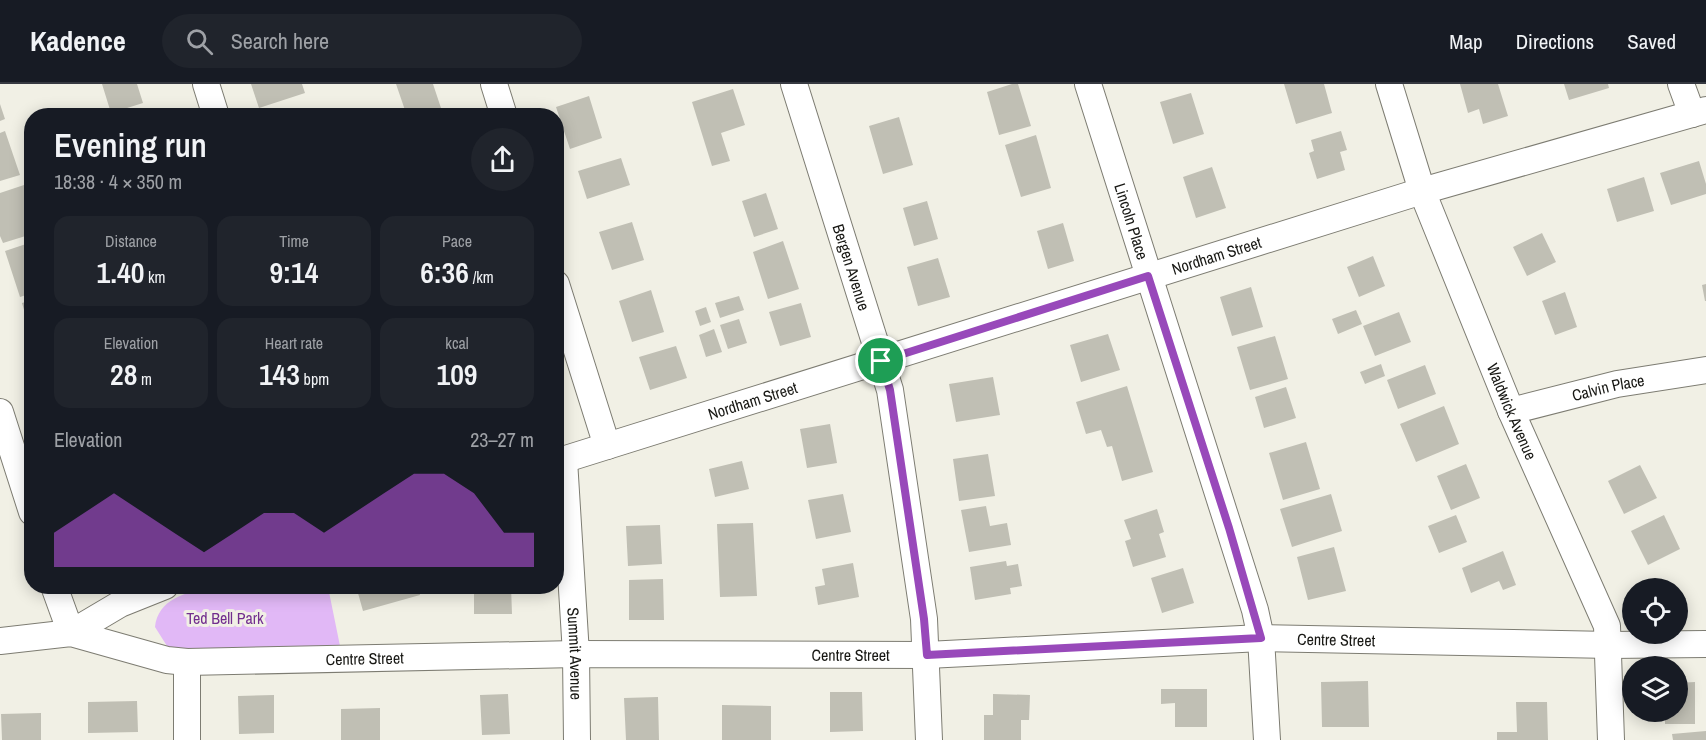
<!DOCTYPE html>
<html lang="en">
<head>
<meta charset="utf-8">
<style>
	body { margin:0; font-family:"Archivo Narrow",sans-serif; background:#20242c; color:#f1f3f6; height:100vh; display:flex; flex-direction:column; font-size:22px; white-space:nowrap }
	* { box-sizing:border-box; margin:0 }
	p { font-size:20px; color:#9ea1a6 }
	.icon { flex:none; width:33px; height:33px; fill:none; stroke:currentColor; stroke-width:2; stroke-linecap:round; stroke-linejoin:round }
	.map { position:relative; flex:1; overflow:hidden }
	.panel { position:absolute; left:24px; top:24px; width:540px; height:486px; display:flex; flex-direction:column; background:#171b24; border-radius:24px; box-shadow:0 3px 15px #0003 }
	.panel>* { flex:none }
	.controls { position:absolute; left:1622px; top:494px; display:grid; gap:12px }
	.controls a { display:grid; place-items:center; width:66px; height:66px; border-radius:50%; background:#171b24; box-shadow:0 3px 15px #0003; font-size:30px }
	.pin { position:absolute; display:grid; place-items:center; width:51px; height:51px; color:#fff; margin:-26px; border:3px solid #fff; border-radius:50%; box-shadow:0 2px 6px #0007 }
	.round { display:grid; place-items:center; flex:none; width:63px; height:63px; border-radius:32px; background:#20242c }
	.summary { display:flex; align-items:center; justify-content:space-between; height:102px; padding:0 30px }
	h1 { font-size:33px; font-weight:600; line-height:45px }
	.figures { display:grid; grid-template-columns:repeat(3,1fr); gap:9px; height:102px; padding:6px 30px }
	.figures div { display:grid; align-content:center; border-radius:15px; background:#20242c; text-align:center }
	.figures b { font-size:30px; font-weight:600 }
	.figures small { font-size:16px; font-weight:400 }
	.figures p { font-size:16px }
	.chart { height:168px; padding:12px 30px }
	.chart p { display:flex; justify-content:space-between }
	.chart svg { width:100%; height:108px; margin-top:6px; fill:#9849ba; opacity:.7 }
	header { display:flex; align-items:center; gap:36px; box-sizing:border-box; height:84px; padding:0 30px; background:#171b24; border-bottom:2px solid #363941 }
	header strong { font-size:28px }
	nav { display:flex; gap:33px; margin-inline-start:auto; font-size:21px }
	.search { width:420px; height:54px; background:#20242c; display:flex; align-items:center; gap:15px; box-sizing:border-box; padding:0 21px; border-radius:33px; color:#9ea1a6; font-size:22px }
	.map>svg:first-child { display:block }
	.green { fill:#e1b8f6 }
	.building { fill:#c0bfb4 }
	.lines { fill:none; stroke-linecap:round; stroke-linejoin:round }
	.street-casing { stroke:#7d7c72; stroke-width:28 }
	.street { stroke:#fff; stroke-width:26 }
	.route-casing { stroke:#fff; stroke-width:12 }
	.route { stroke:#9849ba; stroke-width:8 }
	.labels { text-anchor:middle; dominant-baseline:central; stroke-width:6; stroke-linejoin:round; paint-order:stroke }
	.street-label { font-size:16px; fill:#181814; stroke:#f1f0e5 }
	.park-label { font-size:16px; fill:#722e8e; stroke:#f1f0e5 }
</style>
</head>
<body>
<header>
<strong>Kadence</strong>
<div class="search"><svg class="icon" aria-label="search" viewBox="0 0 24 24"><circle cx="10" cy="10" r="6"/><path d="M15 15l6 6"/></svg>Search here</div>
<nav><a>Map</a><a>Directions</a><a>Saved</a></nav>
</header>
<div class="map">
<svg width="1706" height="656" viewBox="0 0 1706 656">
	<rect width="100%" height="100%" fill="#f1f0e5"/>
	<path class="green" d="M208,503H328L340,562L180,566L167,562L155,543C158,515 186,509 208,503Z"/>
	<path class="building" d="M102,0H137L143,19L111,29Z
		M251,0H302L305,9L259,24Z
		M396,0H433L441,24L416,32H407Z
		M1012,0H1018L1031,42L999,51L987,8Z
		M1284,0H1324L1332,29L1296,40Z
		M1460,0H1498L1508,32L1483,40L1479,25L1468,29Z
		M1564,0H1608L1609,4L1569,16Z
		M733,5L745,41L721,49L730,77L712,82L692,18Z
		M1191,9L1204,50L1173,60L1160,18Z
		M589,12L602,54L570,65L556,23Z
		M0,20L5,35L0,37Z
		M899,33L913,81L883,90L869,42Z
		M5,47L20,91L0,97V49Z
		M1341,47L1347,66L1340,68L1345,86L1317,95L1309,69L1314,67L1311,56Z
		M1036,51L1051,104L1021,113L1005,61Z
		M621,74L630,101L587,115L578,87Z
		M1699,77L1706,100V110L1671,121L1660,89Z
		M1212,83L1226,124L1196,134L1183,93Z
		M1644,93L1654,127L1617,138L1607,105Z
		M24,101L32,122V150L3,159L0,152V109Z
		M766,109L778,145L754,153L742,117Z
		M927,117L938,155L914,162L903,124Z
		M632,138L644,176L612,186L599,148Z
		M1063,139L1074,177L1048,185L1037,147Z
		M1542,149L1556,178L1527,192L1513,163Z
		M783,157L799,205L768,215L753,168Z
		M32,158V209L20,213L5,167Z
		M1373,172L1385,202L1359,213L1347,183Z
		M938,174L950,213L918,222L907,183Z
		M1706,200V217H1705L1702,201Z
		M1251,203L1263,243L1232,252L1220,213Z
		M651,206L664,248L632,258L619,217Z
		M1565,208L1577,243L1555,251L1542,217Z
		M739,212L744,226L720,234L715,219Z
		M32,216V250H31L22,219Z
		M801,219L811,253L780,262L769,228Z
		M706,223L711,238L700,242L695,227Z
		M1356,226L1362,240L1338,250L1332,235Z
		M1399,228L1411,258L1375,272L1363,242Z
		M739,235L747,259L728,265L720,241Z
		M714,245L722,268L706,273L699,251Z
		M1108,250L1120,286L1081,298L1070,261Z
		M1275,252L1288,295L1250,306L1237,263Z
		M676,262L687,294L650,306L639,273Z
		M1381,280L1385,292L1365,300L1360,288Z
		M1425,281L1436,310L1398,325L1387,296Z
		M993,293L1000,331L956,338L949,300Z
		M1127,302L1153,388L1122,397L1112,362L1107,363L1101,346L1086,350L1076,318Z
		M1286,303L1296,334L1264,344L1255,313Z
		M1444,322L1459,360L1416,378L1400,340Z
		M830,340L837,379L807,384L800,345Z
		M1306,358L1320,405L1283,416L1269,369Z
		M988,370L995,412L959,417L953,375Z
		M742,377L749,405L715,413L709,385Z
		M1466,380L1480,414L1451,426L1437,392Z
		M1640,381L1657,414L1624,430L1608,397Z
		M843,410L851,448L816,455L808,416Z
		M1331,410L1342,447L1292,463L1280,425Z
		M986,422L990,442L1007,439L1011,461L969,468L961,426Z
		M1157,425L1164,448L1159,450L1166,473L1133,483L1125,457L1131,455L1124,436Z
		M1456,431L1467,458L1439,469L1428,442Z
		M1664,431L1680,465L1648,481L1631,447Z
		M753,439L757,512L720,513L717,440Z
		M660,441L662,480L628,482L626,442Z
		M1334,463L1346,507L1308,516L1297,473Z
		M1503,467L1516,501L1503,506L1499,497L1471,509L1462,484Z
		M1006,477L1007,482L1018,480L1022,502L1010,504L1011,510L975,516L970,483Z
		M853,479L859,513L818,521L815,503L825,501L822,485Z
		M1183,484L1194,519L1162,529L1151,494Z
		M663,495L664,536H629V496Z
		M356,502H418L420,511L363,527Z
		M474,502H511L512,530H474Z
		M1368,597L1369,643H1322L1321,598Z
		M1695,598V640H1665V627H1677V599Z
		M1161,605H1207V643H1175V619L1161,620Z
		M830,608H862L863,647L830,648Z
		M508,610L510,650L482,651L480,611Z
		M993,610L1030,611L1029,636H1021V656H984V631H993Z
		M274,611V649L239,650L238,612Z
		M658,613L659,656H626L624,614Z
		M137,617L138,648L88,649V618Z
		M1516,618H1547L1548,656H1497V648H1517Z
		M722,621L771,622V656H722Z
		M380,624V656H341V625Z
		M41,629V656H2L1,630Z
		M1706,647V656H1673L1672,650Z"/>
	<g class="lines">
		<defs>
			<g id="street">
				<path d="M206,0L216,32"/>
				<path d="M494,0L504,32"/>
				<path id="s1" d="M794,0L890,306L924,535L929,656"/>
				<path id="s2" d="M1088,0L1255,526L1261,554L1267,656"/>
				<path id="s3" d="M1389,0L1422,107L1511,327L1607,542L1611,656"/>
				<path d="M1681,0L1692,30"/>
				<path d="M556,200L607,362"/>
				<path id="s4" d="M1511,327L1617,300L1706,286"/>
				<path d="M0,328L32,428"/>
				<path id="s5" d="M564,376L576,570L577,656"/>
				<path id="s6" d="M556,378L1422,107L1706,26"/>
				<path d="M54,502L71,549L120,520L165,502"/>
				<path id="s7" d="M0,557L71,549L167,576L187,578L576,570L927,571L1261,554L1610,561L1706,560"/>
				<path d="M187,656V578"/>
			</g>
		</defs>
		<use href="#street" class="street-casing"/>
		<use href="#street" class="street"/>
	</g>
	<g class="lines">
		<defs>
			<path id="route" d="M1148,192L1229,444L1261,554L927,571L924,535L890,306L881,277Z"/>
		</defs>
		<use href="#route" class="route-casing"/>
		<use href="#route" class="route"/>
	</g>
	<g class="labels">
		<g class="street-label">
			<text stroke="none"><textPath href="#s2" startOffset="144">Lincoln Place</textPath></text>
			<text stroke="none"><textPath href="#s6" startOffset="692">Nordham Street</textPath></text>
			<text stroke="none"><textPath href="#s1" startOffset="192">Bergen Avenue</textPath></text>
			<text stroke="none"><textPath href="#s4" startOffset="100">Calvin Place</textPath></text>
			<text stroke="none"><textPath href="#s6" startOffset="206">Nordham Street</textPath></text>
			<text stroke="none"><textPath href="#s3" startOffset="350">Waldwick Avenue</textPath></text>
			<text stroke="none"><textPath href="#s7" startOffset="1341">Centre Street</textPath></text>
			<text stroke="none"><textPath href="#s5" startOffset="194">Summit Avenue</textPath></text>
			<text stroke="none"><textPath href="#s7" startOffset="855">Centre Street</textPath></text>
			<text stroke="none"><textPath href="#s7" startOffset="369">Centre Street</textPath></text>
		</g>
		<g class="park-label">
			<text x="225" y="534">Ted Bell Park</text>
		</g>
	</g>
</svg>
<div class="controls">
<a><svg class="icon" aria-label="locate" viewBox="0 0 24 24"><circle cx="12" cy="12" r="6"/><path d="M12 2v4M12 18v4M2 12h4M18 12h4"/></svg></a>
<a><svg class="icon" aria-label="layers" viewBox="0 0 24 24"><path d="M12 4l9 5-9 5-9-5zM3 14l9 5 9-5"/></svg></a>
</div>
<div class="pin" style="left:881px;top:277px;background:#1e9e55"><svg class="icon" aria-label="arrive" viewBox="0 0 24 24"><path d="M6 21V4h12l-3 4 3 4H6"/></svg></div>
<section class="panel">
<div class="summary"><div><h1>Evening run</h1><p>18:38 · 4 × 350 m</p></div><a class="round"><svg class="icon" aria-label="share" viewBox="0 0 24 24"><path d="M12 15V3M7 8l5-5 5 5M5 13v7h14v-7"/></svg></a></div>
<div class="figures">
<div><p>Distance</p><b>1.40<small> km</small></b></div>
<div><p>Time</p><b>9:14</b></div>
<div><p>Pace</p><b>6:36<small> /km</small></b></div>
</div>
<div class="figures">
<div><p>Elevation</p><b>28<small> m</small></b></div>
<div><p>Heart rate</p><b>143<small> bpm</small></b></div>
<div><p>kcal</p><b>109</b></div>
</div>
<div class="chart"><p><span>Elevation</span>23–27 m</p>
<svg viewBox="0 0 160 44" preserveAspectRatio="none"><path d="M0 44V30L10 22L20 14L30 22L40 30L50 38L60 30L70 22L80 22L90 30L100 22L110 14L120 6L130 6L140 14L150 30L160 30V44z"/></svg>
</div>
</section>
</div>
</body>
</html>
